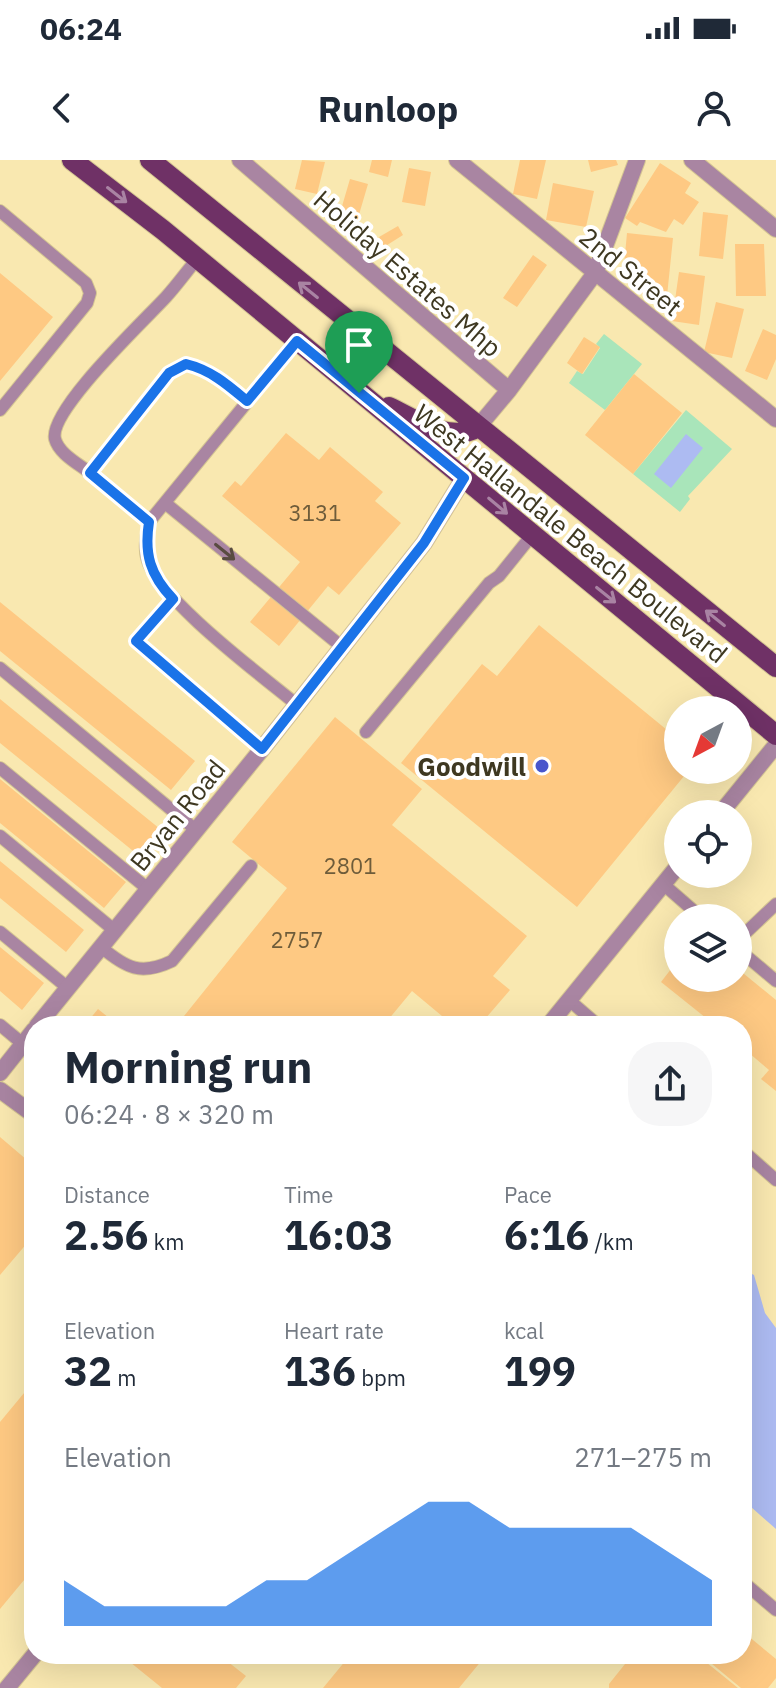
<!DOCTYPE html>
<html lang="en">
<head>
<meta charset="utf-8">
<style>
	body { margin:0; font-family:"IBM Plex Sans",sans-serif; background:#f6f6f7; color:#1f2937; height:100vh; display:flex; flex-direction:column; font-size:30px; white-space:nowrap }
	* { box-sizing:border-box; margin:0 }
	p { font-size:26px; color:#747a83 }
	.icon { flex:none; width:44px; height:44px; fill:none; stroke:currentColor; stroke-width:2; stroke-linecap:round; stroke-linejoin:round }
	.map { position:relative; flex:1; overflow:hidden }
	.side { position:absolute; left:24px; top:856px; width:728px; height:648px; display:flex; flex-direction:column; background:#fff; border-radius:32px; box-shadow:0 8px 32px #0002 }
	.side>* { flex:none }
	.needle { width:52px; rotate:221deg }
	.tools { position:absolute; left:664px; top:536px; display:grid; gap:16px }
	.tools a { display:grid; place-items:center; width:88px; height:88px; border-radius:50%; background:#fff; box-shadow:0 8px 32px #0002; font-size:40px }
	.pin { position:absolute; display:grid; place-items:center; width:68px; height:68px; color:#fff; margin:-82px -34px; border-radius:50% 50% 50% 0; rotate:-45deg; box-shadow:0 0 8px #0007 }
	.pin .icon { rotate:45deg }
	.round { display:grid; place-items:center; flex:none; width:84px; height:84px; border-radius:32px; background:#f6f6f7 }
	.summary { display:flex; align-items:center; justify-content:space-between; height:136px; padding:0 40px }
	h1 { font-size:44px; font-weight:700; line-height:60px }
	.metrics { display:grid; grid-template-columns:repeat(3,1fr); gap:12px; height:136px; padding:8px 40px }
	.metrics div { display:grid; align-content:center }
	.metrics b { font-size:40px; font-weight:700 }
	.metrics small { font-size:22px; font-weight:400 }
	.metrics p { font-size:22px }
	.chart { height:224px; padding:16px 40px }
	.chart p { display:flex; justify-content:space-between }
	.chart svg { width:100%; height:144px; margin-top:8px; fill:#1a73e8; opacity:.7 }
	.status { display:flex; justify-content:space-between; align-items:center; height:56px; padding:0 40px; background:#fff; direction:ltr }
	.status svg { height:22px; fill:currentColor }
	header { display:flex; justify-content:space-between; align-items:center; height:104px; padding:0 40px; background:#fff; font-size:36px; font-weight:700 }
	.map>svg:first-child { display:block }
	.green { fill:#a9e5ba }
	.water { fill:#adbbf2 }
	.building { fill:#fec983 }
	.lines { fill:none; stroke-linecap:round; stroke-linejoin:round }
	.service-casing { stroke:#d4c593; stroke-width:14 }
	.minor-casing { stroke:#d4c593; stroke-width:18 }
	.tertiary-casing { stroke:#d4c593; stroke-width:18 }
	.primary-casing { stroke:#d4c593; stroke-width:22 }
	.service { stroke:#a985a2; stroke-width:12 }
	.minor { stroke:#a985a2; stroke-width:16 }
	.tertiary { stroke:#a985a2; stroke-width:16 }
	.primary { stroke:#6f3166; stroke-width:20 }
	.oneway { stroke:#a983a3 }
	.oneway2 { stroke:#594b41 }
	.route-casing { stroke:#fff; stroke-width:16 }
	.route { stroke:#1a73e8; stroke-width:10 }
	.poi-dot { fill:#4956cc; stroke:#fff; stroke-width:3 }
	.labels { text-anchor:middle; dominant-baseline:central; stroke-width:8; stroke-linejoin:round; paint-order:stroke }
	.number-label { font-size:22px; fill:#6e5c3a }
	.street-label { font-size:26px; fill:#3e3821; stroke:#fff }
	.poi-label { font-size:26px; font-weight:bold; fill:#3e3821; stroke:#fff; text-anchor:end }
</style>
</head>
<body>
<div class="status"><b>06:24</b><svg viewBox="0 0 49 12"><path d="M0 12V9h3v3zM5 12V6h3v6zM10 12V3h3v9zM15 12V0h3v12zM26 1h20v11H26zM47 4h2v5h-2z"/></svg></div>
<header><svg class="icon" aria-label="back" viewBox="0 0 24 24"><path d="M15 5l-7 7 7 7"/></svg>Runloop<svg class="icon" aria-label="person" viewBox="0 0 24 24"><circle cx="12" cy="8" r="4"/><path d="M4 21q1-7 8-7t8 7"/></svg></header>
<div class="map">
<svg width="776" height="1528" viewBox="0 0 776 1528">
	<rect width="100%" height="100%" fill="#f9e8b0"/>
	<path class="green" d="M604,174L642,204L605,250L569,223L577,211L583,214L600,188L596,184Z
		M686,250L732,289L688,336L690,339L680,352L633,314Z"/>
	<path class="water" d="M686,274L703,288L671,328L654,314Z
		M742,1109L754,1115L765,1153L776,1168V1369L742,1339Z"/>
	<path class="building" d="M302,0L325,2L317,34L295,29Z
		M372,0H392L388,17L369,12Z
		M520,0H546L537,39L513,34Z
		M588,0H616L618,5L591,12Z
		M660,3L691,23L685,33L699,42L683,65L674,59L666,72L640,62L637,66L625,58Z
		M409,8L431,12L425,46L402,42Z
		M350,19L368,24L353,75L335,70Z
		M553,23L594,31L586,67L546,60Z
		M703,52L728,55L723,99L699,96Z
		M398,66L403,75L384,87L379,77Z
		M627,73L673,78L667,136L637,133L640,107L624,105Z
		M735,84H764L766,136H736Z
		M533,95L547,105L517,147L503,138Z
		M679,112L705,116L699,165L672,161Z
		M0,113L53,157L0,221Z
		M716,142L744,149L732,198L704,192Z
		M763,169L776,175V199L767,220L745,211Z
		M584,177L600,187L582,214L567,203Z
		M634,214L682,253L633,314L585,275Z
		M286,273L319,300L330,287L383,332L375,341L401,363L339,435L328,426L279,486L250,462L300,402L222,336L235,321L241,326Z
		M0,442L195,601L171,630L0,491Z
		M539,465L678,579V610H689L577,747L401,603L482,504L497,516Z
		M0,539L165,673L143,699L0,583Z
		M335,557L422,629L392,665L527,776L493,816L510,830L479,866H454L412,831L383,866H176L287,728L232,682Z
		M0,619L126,722L104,748L0,663Z
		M0,701L84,770L66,792L0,738Z
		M0,787L44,823L22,850L0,831Z
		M678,800V818H738V809L776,840V931L761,919L769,910L742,887V866H716L661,822Z
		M98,849L119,866H84Z
		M0,977L34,1006V1075L0,1115Z
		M34,1221V1408L0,1449V1262Z
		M742,1471L776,1499V1518L768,1528H741L700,1494H742Z
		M120,1494H218L246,1516L236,1528H162Z
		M351,1494H487L459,1528H323Z
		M633,1494H696L738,1528H609V1524Z"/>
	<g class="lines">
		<defs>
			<path id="service" d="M0,51L86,123L90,133L87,143L0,250
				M90,313C79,304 59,294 55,279C48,251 145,160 166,137C177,125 187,111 197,99
				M165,343L341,486
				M149,362L90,313L169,213L186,204C211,210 228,225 247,241
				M173,439L136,481L262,589
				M0,508L196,670
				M296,544C262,516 156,437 147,398C144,386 147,374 149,362L297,181
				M366,572L489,423L499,416L532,375
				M0,608L148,729
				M0,676L114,770
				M663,724L702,758
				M0,772L68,828
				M738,780L776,744
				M101,787C126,808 141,816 172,801L251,706
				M738,789L776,821
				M569,840L599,866
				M0,865L23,884
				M742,990L776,1020
				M742,1421L776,1450"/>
			<path id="minor" d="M240,0L509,230
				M457,0L776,259
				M692,0L776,69
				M478,267L509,230L595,113L637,0
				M37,866L262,589L424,383L464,318
				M0,913L34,870
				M0,930L34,955"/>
			<path id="tertiary" d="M720,654L776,585
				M548,866L678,706
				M7,1528L35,1494"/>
			<path id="primary" d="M72,0L163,70L776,575
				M150,0L776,507
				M389,247C415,259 449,284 478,267"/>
		</defs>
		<use href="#service" class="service-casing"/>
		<use href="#minor" class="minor-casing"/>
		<use href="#tertiary" class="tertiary-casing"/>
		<use href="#primary" class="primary-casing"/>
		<use href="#service" class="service"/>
		<use href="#minor" class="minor"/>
		<use href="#tertiary" class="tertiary"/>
		<use href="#primary" class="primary"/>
	</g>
	<defs><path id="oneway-shaft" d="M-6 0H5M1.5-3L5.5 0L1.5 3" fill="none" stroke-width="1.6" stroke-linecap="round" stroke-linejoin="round" transform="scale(2)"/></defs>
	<g class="oneway">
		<use href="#oneway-shaft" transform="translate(117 35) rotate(38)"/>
		<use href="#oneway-shaft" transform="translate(308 130) rotate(-141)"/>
		<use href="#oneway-shaft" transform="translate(498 346) rotate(40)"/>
		<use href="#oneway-shaft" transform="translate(606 435) rotate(39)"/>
		<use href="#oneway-shaft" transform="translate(715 458) rotate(-141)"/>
	</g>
	<use class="oneway2" href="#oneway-shaft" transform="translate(225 392) rotate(39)"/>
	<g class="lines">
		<defs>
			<path id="route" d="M297,181L464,318L424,383L262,589L136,481L173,439C150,415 144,394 149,362L90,313L169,213L186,204C211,210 228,225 247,241Z"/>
		</defs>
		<use href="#route" class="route-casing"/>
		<use href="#route" class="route"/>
	</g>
	<circle class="poi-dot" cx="542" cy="606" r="8"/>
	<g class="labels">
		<g class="number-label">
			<text x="315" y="352">3131</text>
			<text x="350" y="705">2801</text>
			<text x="297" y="779">2757</text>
		</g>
		<g class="street-label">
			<text transform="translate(631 111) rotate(39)">2nd Street</text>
			<text transform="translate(408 113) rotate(41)">Holiday Estates Mhp</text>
			<text transform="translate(571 373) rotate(39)">West Hallandale Beach Boulevard</text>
			<text transform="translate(177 655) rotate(-51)">Bryan Road</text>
		</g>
		<g class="poi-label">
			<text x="526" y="606">Goodwill</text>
		</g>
	</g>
</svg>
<div class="tools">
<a><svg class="needle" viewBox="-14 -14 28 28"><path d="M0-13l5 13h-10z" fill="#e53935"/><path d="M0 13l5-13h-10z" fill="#747a83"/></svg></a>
<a><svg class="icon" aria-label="locate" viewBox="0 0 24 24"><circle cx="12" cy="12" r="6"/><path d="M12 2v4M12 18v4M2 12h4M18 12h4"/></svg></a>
<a><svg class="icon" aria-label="layers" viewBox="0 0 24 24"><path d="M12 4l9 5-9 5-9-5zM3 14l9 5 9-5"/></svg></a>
</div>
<div class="pin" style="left:359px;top:233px;background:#1e9e55"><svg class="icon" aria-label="arrive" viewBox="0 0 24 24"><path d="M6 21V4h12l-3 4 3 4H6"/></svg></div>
<section class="side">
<div class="summary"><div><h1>Morning run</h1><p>06:24 · 8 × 320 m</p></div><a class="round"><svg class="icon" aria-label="share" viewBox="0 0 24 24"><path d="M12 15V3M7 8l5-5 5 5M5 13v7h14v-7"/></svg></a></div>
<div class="metrics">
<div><p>Distance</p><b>2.56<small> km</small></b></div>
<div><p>Time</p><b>16:03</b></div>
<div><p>Pace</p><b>6:16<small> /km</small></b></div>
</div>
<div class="metrics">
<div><p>Elevation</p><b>32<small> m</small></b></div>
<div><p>Heart rate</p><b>136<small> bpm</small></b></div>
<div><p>kcal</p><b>199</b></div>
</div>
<div class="chart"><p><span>Elevation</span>271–275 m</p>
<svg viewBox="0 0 160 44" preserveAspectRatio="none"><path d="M0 44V30L10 38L20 38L30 38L40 38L50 30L60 30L70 22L80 14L90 6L100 6L110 14L120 14L130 14L140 14L150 22L160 30V44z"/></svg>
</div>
</section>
</div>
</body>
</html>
